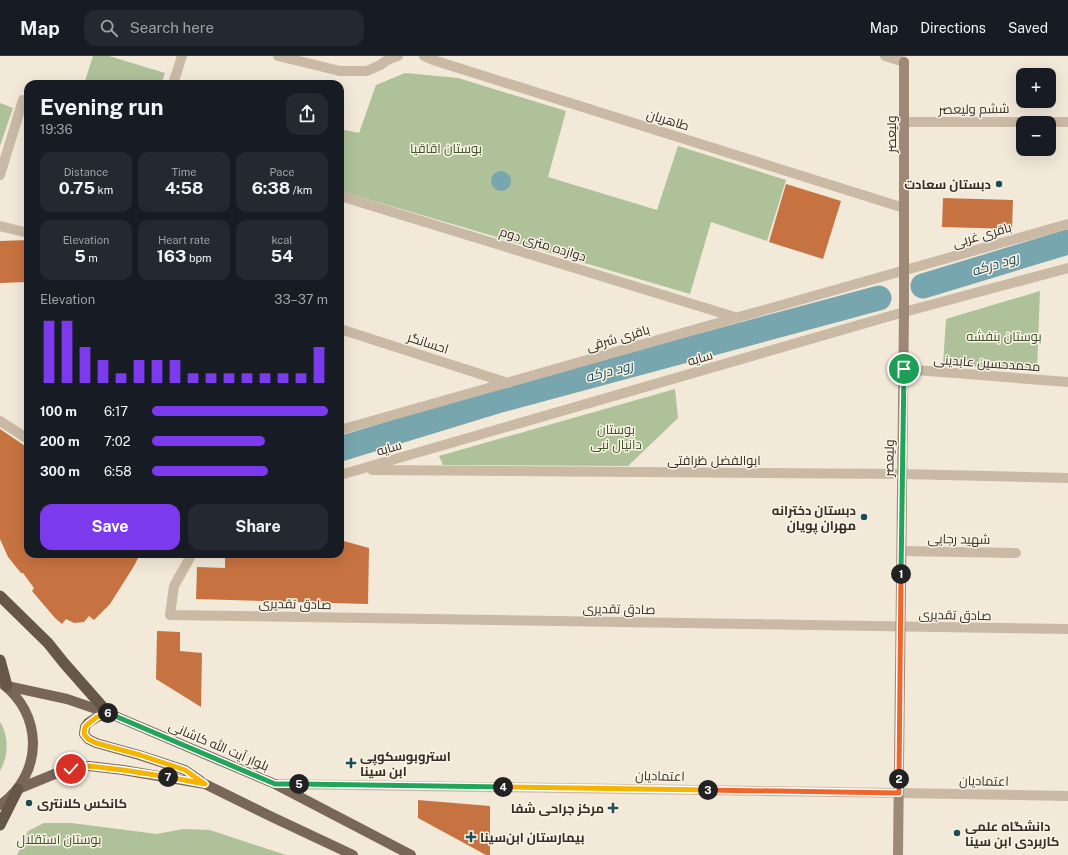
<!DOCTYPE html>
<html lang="en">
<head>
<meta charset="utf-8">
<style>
	body { margin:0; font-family:"Public Sans",Cairo,sans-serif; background:#242831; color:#f1f3f6; height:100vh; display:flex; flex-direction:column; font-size:15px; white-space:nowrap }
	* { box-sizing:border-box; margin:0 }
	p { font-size:13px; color:#9ea1a6 }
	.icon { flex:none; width:22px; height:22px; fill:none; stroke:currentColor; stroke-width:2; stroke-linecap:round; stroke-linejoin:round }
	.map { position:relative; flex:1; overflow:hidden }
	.details { position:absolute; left:24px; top:24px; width:320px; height:478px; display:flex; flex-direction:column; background:#171b24; border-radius:12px; box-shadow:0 4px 16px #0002 }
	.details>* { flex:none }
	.fabs { position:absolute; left:1016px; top:12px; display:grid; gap:8px }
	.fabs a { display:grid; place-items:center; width:40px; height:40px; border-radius:8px; background:#171b24; box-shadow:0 4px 16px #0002; font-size:20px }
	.pin { position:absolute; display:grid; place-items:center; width:34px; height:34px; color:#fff; margin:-17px; border:2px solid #fff; border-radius:50%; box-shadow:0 1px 4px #0007 }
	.km { position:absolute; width:20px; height:20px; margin:-10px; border-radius:50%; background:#222; color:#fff; font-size:11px; line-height:20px; text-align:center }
	.round { display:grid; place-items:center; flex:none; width:42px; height:42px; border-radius:12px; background:#242831 }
	.headline { display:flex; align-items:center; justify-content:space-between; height:68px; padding:0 16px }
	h1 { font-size:22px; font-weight:700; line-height:30px }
	.figures { display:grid; grid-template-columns:repeat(3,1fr); gap:6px; height:68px; padding:4px 16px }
	.figures div { display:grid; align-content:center; border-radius:10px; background:#242831; text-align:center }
	.figures b { font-size:17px; font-weight:700 }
	.figures small { font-size:11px; font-weight:400 }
	.figures p { font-size:11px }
	.chart { height:112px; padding:8px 16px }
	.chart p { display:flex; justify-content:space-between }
	.chart svg { width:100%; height:72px; margin-top:4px; stroke:#7c3aed; stroke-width:6 }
	.button { display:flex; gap:8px; margin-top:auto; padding:8px 16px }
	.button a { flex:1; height:46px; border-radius:12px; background:#7c3aed; color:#fff; font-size:16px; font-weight:700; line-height:46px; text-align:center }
	.button a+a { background:#242831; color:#f1f3f6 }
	ul { padding:0 16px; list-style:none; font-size:13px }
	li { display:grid; grid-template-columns:64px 48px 1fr; align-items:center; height:30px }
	li i { height:10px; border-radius:5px; background:#7c3aed }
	header { display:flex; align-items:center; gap:24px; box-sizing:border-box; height:56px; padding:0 20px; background:#171b24; border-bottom:1px solid #363941 }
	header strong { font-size:19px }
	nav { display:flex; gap:22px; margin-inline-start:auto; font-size:14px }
	.search { width:280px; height:36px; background:#242831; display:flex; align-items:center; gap:10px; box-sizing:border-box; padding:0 14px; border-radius:12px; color:#9ea1a6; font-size:15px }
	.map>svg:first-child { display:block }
	.green { fill:#aec199 }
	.water { fill:#78a6af }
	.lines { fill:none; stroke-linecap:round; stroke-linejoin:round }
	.river { stroke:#78a6af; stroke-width:25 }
	.building { fill:#c77341 }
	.minor { stroke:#cabaa5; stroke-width:10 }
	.secondary { stroke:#9d8976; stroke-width:10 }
	.primary { stroke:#786657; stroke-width:10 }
	.trunk { stroke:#67574a; stroke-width:11 }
	.split-1-casing { stroke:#fff; stroke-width:8 }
	.split-2-casing { stroke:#fff; stroke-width:8 }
	.split-3-casing { stroke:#fff; stroke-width:8 }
	.split-4-casing { stroke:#fff; stroke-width:8 }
	.split-5-casing { stroke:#fff; stroke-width:8 }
	.split-6-casing { stroke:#fff; stroke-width:8 }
	.split-7-casing { stroke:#fff; stroke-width:8 }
	.split-8-casing { stroke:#fff; stroke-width:8 }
	.split-1 { stroke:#22a559; stroke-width:5 }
	.split-2 { stroke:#f0652b; stroke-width:5 }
	.split-3 { stroke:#f0652b; stroke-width:5 }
	.split-4 { stroke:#f5b400; stroke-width:5 }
	.split-5 { stroke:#22a559; stroke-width:5 }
	.split-6 { stroke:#22a559; stroke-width:5 }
	.split-7 { stroke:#f5b400; stroke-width:5 }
	.split-8 { stroke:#f5b400; stroke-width:5 }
	.poi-dot { fill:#1c4c57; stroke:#f9f3e5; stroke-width:1.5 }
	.labels { text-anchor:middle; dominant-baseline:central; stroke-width:3; stroke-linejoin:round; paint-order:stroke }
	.street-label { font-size:13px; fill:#352d26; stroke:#f9f3e5 }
	.park-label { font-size:13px; fill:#3f542a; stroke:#f9f3e5 }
	.poi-label { font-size:13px; font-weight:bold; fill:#352d26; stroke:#f9f3e5; text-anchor:start }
	.water-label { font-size:14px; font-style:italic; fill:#1c4c57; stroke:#f9f3e5 }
</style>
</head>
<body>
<header>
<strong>Map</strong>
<div class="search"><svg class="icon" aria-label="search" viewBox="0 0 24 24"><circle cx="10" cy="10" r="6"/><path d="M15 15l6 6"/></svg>Search here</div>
<nav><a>Map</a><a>Directions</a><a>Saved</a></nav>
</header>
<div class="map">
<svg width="1068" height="799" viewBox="0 0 1068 799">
	<rect width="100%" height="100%" fill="#f2e9d9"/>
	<path class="green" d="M93,0H109L165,17L161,28H84Z
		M405,17L458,22L566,55L548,121L657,154L678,90L786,124L767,185L711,166L690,238L340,135V73L359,77L376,29Z
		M0,47L13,52L0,90Z
		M1040,235L1037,314L943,309L946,263Z
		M675,333L678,362L628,410L443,409L439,400Z
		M0,666C7,676 8,691 5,703C4,707 2,711 0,715Z
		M44,767H71L157,778L183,773L210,774L286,799H17L21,791L28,775Z"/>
	<path class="water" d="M491 125a10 10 0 1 1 20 0a10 10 0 1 1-20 0Z"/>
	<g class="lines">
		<path class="river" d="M923,230L1068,186
			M340,393L497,345L879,242"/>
	</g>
	<path class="building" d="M786,128L841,145L823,203L769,186Z
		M943,142L1013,144L1012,173L942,171Z
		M28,184V226L0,227V185Z
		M0,373L28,392V498H140L134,510L110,548L94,564L89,560L84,566L74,567L66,563L62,568L55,562L32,535L34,532L23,517H21L8,501L0,483Z
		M340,484L369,492L368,548L196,543L197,511L225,512V498H340Z
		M157,575L180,576V595L202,597L201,651L156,623Z
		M418,744L490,750V799H486L418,762Z"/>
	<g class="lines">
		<path class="minor" d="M278,0L340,15H367L380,9L389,3L398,0
			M424,0L433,4L904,152
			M885,0L904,6
			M173,28L182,0
			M904,66H1068
			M0,119L23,44L28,45
			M340,140L738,262
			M0,170L28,177
			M340,273L508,327
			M903,313L1068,326
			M0,365L28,383
			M340,374L1068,168
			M372,414L902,418L1068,422
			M340,419L904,256L1068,212
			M902,495L1016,497
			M192,498L174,530L170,559L1068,573
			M275,728L899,737L1068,740"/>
		<path class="secondary" d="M898,799L904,256V6"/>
		<path class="primary" d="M0,626C44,657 44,718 0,749
			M7,630L67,643L108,657L275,728L411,799
			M108,657L97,661L88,667L85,671L84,678L88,683L96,687L139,699L185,714L201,725
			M18,733L57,717L71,713L89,710L123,714L205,728L270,760L353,799"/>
		<path class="trunk" d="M0,540L48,587L64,607L108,657
			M0,604L7,630
			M0,769L18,733"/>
	</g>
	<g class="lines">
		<defs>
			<path id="split-1" d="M901,518L904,313"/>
			<path id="split-2" d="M899,723L901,518"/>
			<path id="split-3" d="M708,734L899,737V723"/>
			<path id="split-4" d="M503,731L708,734"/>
			<path id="split-5" d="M299,728L503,731"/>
			<path id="split-6" d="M108,657L275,728H299"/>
			<path id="split-7" d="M108,657L97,661L88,668L85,671L84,678L88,683L96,687L140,699L185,714L205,728L168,721"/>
			<path id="split-8" d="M71,713L89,710L123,714L168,721"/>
		</defs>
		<use href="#split-1" class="split-1-casing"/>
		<use href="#split-2" class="split-2-casing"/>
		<use href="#split-3" class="split-3-casing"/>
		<use href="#split-4" class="split-4-casing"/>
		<use href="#split-5" class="split-5-casing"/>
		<use href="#split-6" class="split-6-casing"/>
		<use href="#split-7" class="split-7-casing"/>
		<use href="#split-8" class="split-8-casing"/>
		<use href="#split-1" class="split-1"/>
		<use href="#split-2" class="split-2"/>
		<use href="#split-3" class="split-3"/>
		<use href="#split-4" class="split-4"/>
		<use href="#split-5" class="split-5"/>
		<use href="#split-6" class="split-6"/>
		<use href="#split-7" class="split-7"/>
		<use href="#split-8" class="split-8"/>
	</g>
	<g class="poi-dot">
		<circle cx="999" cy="128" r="4"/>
		<circle cx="864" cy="461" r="4"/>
		<path d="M349 701h4v4h4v4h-4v4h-4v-4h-4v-4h4z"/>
		<circle cx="29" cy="747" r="4"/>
		<path d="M611 746h4v4h4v4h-4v4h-4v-4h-4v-4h4z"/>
		<circle cx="957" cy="777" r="4"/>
		<path d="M469 775h4v4h4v4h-4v4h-4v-4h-4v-4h4z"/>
	</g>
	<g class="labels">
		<g class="street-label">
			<text transform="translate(974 53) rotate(-1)">ششم ولیعصر</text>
			<text transform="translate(668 64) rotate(17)">طاهریان</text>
			<text transform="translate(891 78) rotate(-90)">ولیعصر</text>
			<text transform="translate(982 179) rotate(-16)">باقری غربی</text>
			<text transform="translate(543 188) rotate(17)">دوازده متری دوم</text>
			<text transform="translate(618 282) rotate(-16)">باقری شرقی</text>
			<text transform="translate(428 287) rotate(18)">احسانگر</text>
			<text transform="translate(700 302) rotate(-16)">سایه</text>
			<text transform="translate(987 307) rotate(4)">محمدحسین عابدینی</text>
			<text transform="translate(389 392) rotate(-16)">سایه</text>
			<text transform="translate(889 402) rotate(-89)">ولیعصر</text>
			<text x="714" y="404">ابوالفضل ظرافتی</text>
			<text transform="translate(959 483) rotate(1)">شهید رجایی</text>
			<text transform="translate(295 548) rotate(1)">صادق تقدیری</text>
			<text transform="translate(619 553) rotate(1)">صادق تقدیری</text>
			<text transform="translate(955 559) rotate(1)">صادق تقدیری</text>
			<text transform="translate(219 690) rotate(23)">بلوار آیت الله کاشانی</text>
			<text transform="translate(660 720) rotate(1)">اعتمادیان</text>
			<text transform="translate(984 725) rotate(1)">اعتمادیان</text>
		</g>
		<g class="park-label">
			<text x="446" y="92">بوستان اقاقیا</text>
			<text x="1004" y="280">بوستان بنفشه</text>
			<text x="616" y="373">بوستان<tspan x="616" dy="15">دانیال نبی</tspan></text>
			<text x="59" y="783">بوستان استقلال</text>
		</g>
		<g class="poi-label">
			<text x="991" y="128" text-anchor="end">دبستان سعادت</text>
			<text x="856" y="454" text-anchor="end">دبستان دخترانه<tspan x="856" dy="15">مهران پويان</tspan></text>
			<text x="360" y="700">استروبوسکوپی<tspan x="360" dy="15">ابن سینا</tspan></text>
			<text x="37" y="747">کانکس کلانتری</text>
			<text x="604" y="752" text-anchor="end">مرکز جراحی شفا</text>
			<text x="965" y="770">دانشگاه علمی<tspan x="965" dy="15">کاربردی ابن سینا</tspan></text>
			<text x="480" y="781">بیمارستان ابن‌سینا</text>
		</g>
		<g class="water-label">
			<text transform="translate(995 208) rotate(-17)">رود درکه</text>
			<text transform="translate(609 315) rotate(-15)">رود درکه</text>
		</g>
	</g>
</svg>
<div class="fabs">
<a>+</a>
<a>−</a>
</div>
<div class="pin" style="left:904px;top:313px;background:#1e9e55"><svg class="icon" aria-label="arrive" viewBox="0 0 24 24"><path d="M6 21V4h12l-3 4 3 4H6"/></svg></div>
<div class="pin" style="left:71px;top:713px;background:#d93025"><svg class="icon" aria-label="check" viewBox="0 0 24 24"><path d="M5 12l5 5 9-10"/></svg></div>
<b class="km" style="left:901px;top:518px">1</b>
<b class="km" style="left:899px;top:723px">2</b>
<b class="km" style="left:708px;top:734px">3</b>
<b class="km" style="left:503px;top:731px">4</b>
<b class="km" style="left:299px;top:728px">5</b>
<b class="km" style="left:108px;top:657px">6</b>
<b class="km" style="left:168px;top:721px">7</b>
<section class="details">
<div class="headline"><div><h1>Evening run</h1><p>19:36</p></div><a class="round"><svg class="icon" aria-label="share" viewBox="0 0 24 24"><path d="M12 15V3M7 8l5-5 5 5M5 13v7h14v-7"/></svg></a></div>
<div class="figures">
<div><p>Distance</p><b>0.75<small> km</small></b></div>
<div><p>Time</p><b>4:58</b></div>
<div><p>Pace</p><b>6:38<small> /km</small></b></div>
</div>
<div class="figures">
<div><p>Elevation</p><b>5<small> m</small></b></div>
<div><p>Heart rate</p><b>163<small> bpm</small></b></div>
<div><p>kcal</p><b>54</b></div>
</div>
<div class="chart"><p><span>Elevation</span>33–37 m</p>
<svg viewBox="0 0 160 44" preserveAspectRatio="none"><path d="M5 44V6M15 44V6M25 44V22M35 44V30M45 44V38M55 44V30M65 44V30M75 44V30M85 44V38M95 44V38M105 44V38M115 44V38M125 44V38M135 44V38M145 44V38M155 44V22"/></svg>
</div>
<ul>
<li><b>100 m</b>6:17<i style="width:100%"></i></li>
<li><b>200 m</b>7:02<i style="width:64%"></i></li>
<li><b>300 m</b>6:58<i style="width:66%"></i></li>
</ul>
<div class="button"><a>Save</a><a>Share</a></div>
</section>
</div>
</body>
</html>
